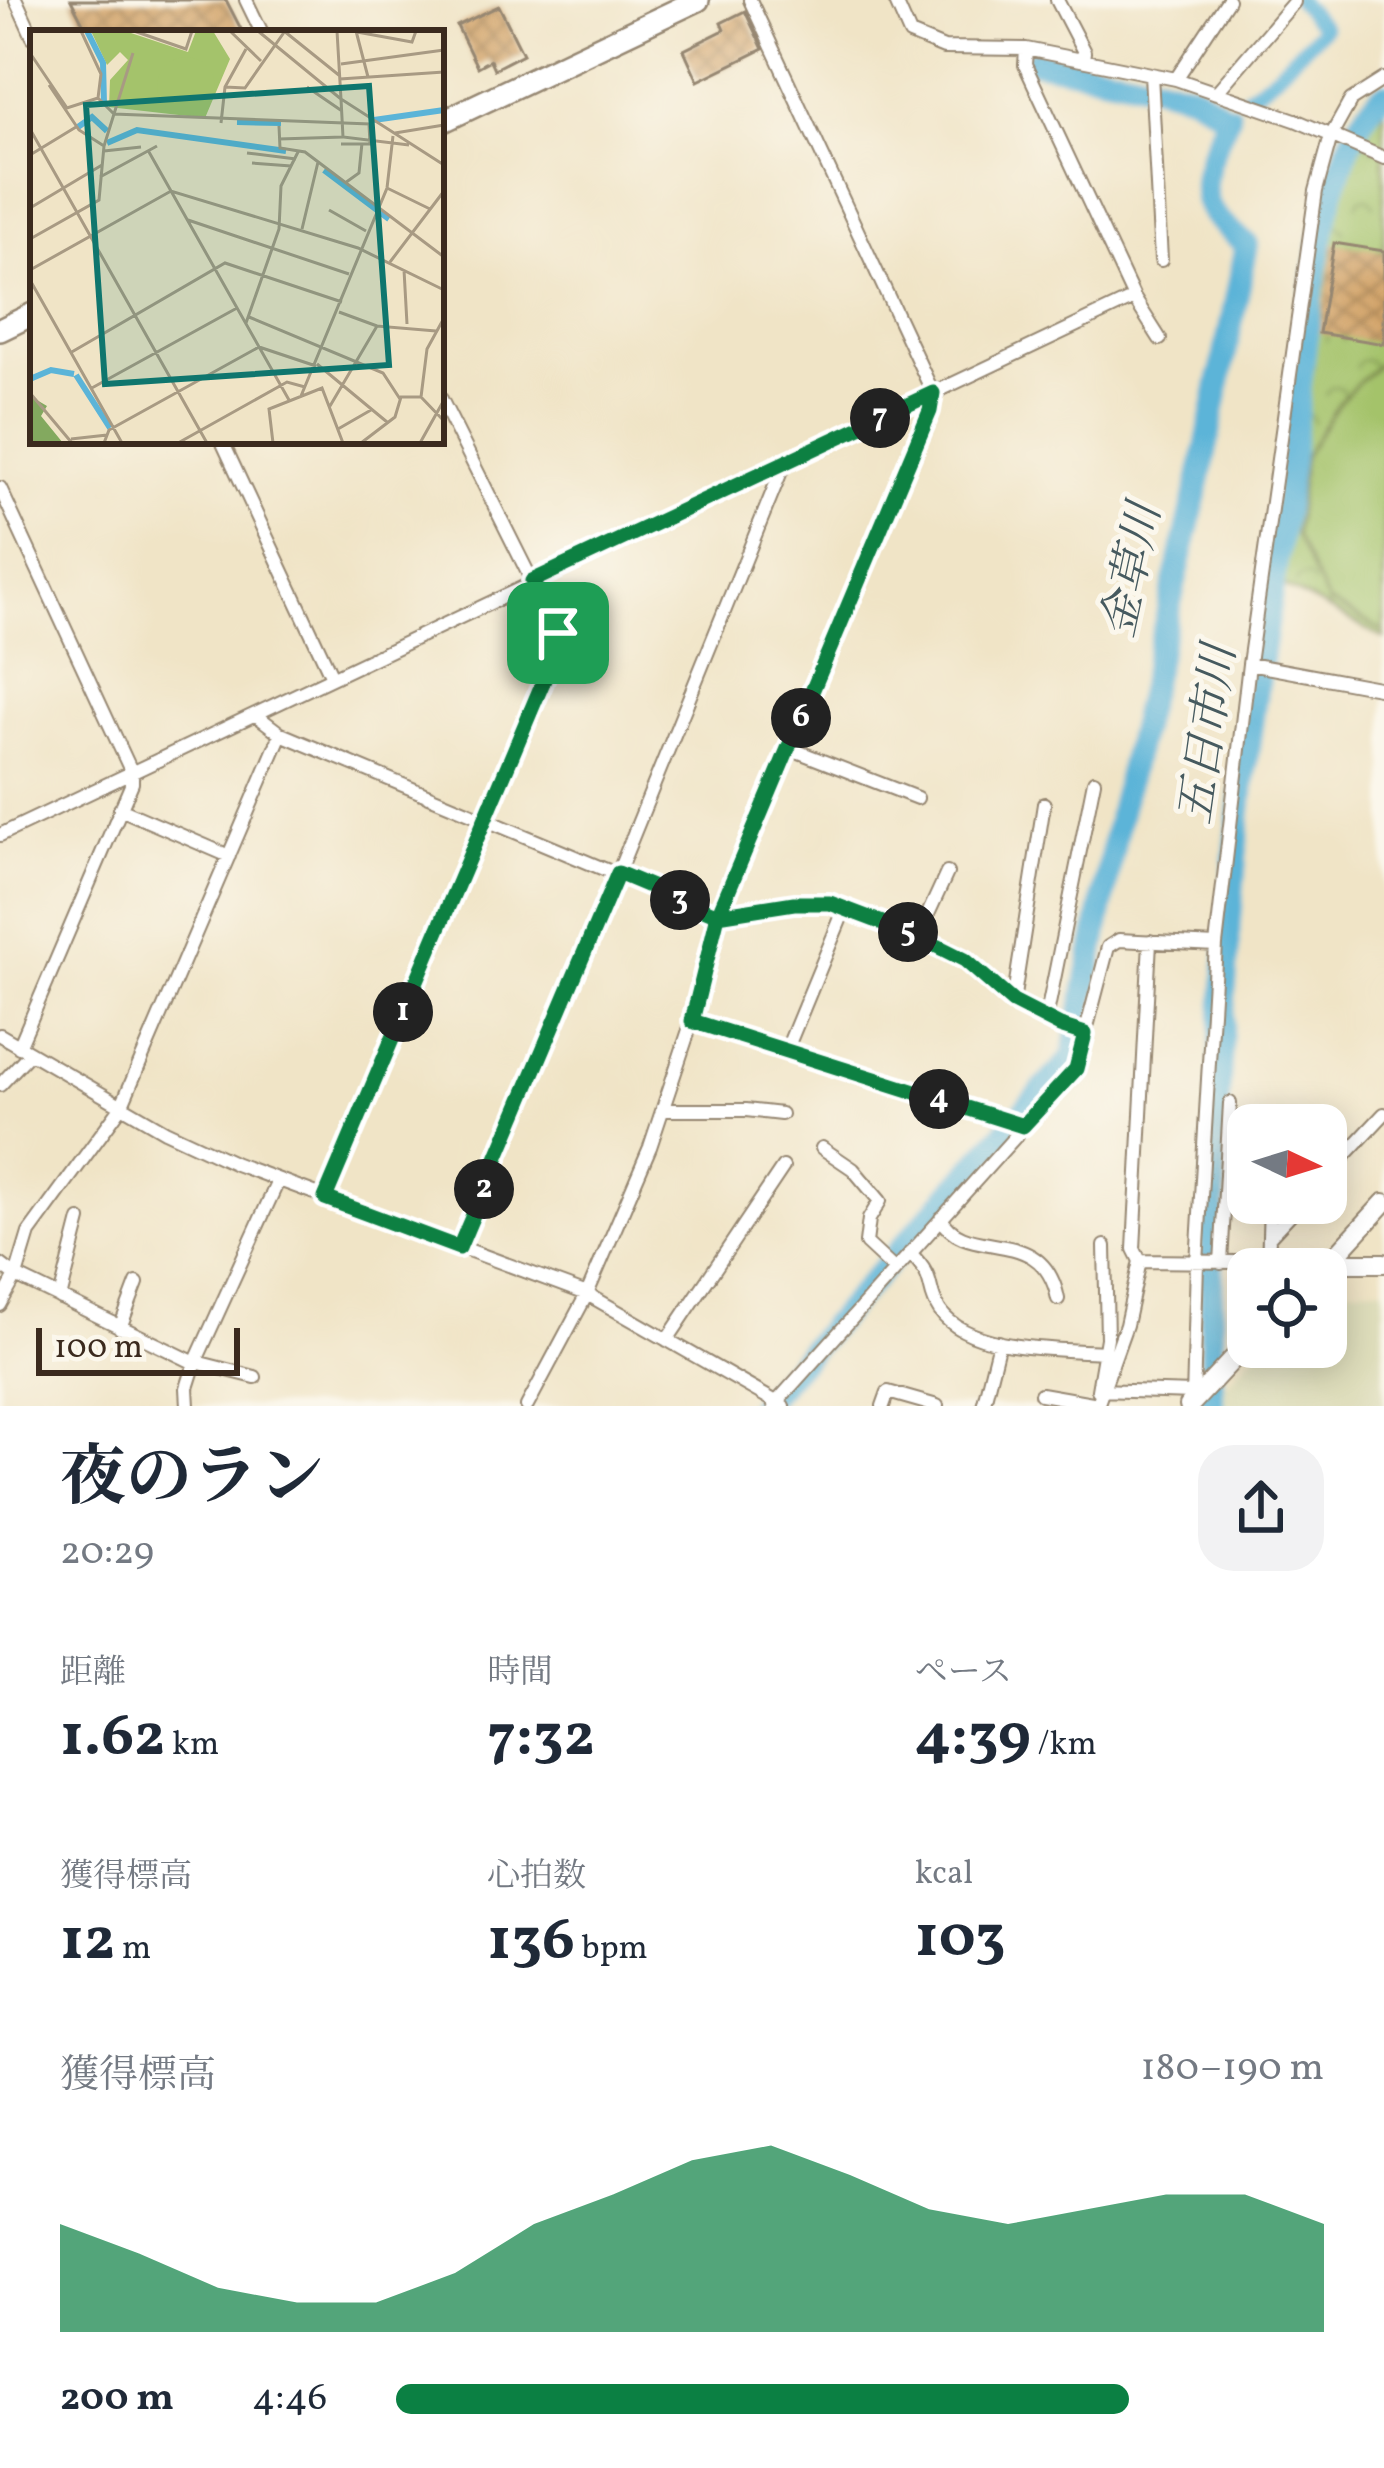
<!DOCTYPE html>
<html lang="ja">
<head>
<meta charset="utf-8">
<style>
	body { margin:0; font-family:Vollkorn,"Noto Serif JP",serif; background:#f2f2f3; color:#1f2937; height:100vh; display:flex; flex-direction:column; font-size:45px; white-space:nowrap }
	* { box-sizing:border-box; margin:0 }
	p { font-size:39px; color:#747a83 }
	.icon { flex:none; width:66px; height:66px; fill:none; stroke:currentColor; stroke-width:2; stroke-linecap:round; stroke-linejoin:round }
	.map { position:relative; height:1406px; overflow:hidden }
	.side { display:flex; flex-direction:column; background:#fff; flex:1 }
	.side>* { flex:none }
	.needle { width:78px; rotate:94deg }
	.tools { position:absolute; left:1227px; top:1104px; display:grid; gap:24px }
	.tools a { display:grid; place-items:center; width:120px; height:120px; border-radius:24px; background:#fff; box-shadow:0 6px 30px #0003; font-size:60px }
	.scale { position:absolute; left:36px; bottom:30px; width:204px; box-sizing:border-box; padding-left:12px; border:6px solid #3b2a1e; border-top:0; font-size:33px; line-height:42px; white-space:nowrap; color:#3b2a1e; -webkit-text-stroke:9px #fbf7ec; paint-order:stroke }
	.pin { position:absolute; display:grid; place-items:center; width:102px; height:102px; color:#fff; margin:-51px; border-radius:24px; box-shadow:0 6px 18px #0006 }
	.km { position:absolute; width:60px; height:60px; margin:-30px; border-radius:50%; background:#222; color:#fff; font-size:33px; line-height:60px; text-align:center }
	.round { display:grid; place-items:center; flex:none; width:126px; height:126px; border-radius:36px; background:#f2f2f3 }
	.summary { display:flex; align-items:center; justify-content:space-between; height:204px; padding:0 60px }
	h1 { font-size:66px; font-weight:700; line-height:90px }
	.metrics { display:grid; grid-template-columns:repeat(3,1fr); gap:18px; height:204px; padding:12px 60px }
	.metrics div { display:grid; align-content:center }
	.metrics b { font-size:60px; font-weight:700 }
	.metrics small { font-size:33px; font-weight:400 }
	.metrics p { font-size:33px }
	.chart { height:336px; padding:24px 60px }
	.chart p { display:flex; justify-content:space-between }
	.chart svg { width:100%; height:216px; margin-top:12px; fill:#0b8043; opacity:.7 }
	ul { padding:0 60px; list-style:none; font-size:39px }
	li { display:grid; grid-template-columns:192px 144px 1fr; align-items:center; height:90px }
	li i { height:30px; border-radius:15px; background:#0b8043 }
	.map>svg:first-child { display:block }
	.built { fill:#deddbb }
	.park { fill:url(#park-crowns); stroke:#707644; stroke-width:3 }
	.pitch { fill:#a4c36b; stroke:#707644; stroke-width:3 }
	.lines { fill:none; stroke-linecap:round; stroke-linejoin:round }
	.canal { stroke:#5bb4d8; stroke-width:15 }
	.river { stroke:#5bb4d8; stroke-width:24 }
	.building { fill:url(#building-cross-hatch) }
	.street-casing { stroke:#968772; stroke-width:16 }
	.secondary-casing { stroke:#968772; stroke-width:22 }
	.primary-casing { stroke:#968772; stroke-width:26 }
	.street { stroke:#fff; stroke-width:12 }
	.secondary { stroke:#fff; stroke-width:18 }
	.primary { stroke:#fff; stroke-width:21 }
	.route-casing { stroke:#fff; stroke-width:24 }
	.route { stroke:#0b8043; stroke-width:15 }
	.labels { text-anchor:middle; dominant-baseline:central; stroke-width:10; stroke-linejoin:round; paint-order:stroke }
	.water-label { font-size:45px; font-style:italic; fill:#465a5f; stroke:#fbf7ec }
	.inset-river { fill:none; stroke:#5bb4d8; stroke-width:6 }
	.inset-road { fill:none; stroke:#a89a83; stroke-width:3 }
	.view { fill:#0f766e; fill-opacity:0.15; stroke:#0f766e; stroke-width:6 }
	.inset-edge { fill:none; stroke:#3b2a1e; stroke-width:6 }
</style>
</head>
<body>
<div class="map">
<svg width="1384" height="1406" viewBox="0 0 1384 1406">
	<defs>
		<pattern id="park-crowns" width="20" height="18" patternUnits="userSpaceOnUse" patternTransform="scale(3)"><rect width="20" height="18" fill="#a4c36b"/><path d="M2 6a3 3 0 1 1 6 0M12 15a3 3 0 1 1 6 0" fill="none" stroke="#879f57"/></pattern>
		<pattern id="building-cross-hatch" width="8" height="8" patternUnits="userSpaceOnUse" patternTransform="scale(3)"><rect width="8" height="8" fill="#d3a56c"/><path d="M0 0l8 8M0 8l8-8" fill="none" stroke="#ac8758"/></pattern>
	</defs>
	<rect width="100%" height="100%" fill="#fbf7ec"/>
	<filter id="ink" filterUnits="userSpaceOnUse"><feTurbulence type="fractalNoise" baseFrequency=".00833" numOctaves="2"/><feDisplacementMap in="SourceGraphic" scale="24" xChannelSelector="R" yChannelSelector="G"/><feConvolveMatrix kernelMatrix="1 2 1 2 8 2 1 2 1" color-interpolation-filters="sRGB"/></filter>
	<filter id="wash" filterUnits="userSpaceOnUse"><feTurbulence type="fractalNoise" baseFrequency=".004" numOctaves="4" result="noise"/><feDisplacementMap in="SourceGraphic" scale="48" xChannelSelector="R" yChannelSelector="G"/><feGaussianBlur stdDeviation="2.7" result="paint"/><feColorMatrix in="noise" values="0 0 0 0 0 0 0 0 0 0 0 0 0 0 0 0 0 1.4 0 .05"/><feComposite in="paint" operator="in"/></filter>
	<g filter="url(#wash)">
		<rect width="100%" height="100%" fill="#f0e4c6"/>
		<path class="built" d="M1384,1287V1406H1219L1218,1393L1261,1347H1326V1289Z"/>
		<path class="park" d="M1384,103V638L1279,584L1329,237L1349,159L1368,117Z"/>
		<path class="pitch" d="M1384,358V631L1328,602L1295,534L1304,457L1341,400Z"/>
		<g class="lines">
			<path class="canal" d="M1248,95L1270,80L1323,28L1298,0
				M1228,117L1233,111"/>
			<path class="river" d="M1036,61L1142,82
				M1018,1117L1073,1058L1119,816L1200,478L1247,245C1236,235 1219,223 1211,211C1194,184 1216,142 1228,117L1195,95L1156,85
				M760,1406L1008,1129
				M1212,1406C1208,1228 1219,1048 1234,871C1245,738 1272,599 1290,466C1303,379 1316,147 1384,94"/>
		</g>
		<g id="blocks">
			<path class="building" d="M71,0H226L243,33H88Z
				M499,6L523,54L494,69L490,60L477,67L457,26Z
				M745,11L763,49L698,81L684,50L724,30L721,23Z
				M1334,243L1384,251V344L1319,333Z"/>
		</g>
	</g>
	<g filter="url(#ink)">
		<use href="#blocks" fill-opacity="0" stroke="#968772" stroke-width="3"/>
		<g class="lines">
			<defs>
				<path id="street" d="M16,0L33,37
					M246,0L262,33
					M895,0L910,34L944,48L1026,49L1176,79L1295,120L1384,158
					M1057,0L1084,52L1083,60
					M1026,49L1025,65L1134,298L1160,339
					M1151,74L1161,260
					M1176,79L1228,0
					M1216,93L1294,2
					M222,441L332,677
					M0,488L132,773V783L19,1047
					M1249,664L1384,689
					M256,715L281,734L709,913L733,915L794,903H830L917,936L965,960L1013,1002L1060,1026L1085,1034
					M789,748L917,798
					M120,809L229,856
					M0,835L1134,298
					M918,936L947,873
					M1013,1002L1044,804
					M1046,1019L1094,781
					M692,1021L1023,1127
					M0,1035L165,1131L236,1164L587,1294L783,1406
					M786,1051L845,908
					M0,1085L30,1053
					M663,1110H746L781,1114
					M1275,1125V1116
					M822,1148L853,1169L880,1201L869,1219L866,1243L895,1270
					M1226,1172L1248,1173
					M1326,1176L1384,1114
					M325,1198L557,649L558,633L441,399
					M941,1218C965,1264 1043,1221 1058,1299
					M1269,1236L1270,1203
					M1105,1246L1107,1338L1098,1390L1194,1393
					M459,1248L618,873L784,464
					M910,1253C938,1280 925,1289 940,1311C969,1352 1060,1349 1105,1352
					M1140,1261L1134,1249L1150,941
					M1221,1263L1230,1103
					M1268,1263L1269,1237L1301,1203
					M0,1264L16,1276L195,1363L187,1388L188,1406
					M60,1298L80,1220
					M0,1305L16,1276L29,1233L121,1107L281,734
					M120,1328L137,1283
					M667,1340L783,1167
					M196,1362L255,1377
					M195,1363L278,1181
					M1041,1394L1098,1404
					M1193,1399L1197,1263L1216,945L1249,664L1316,191L1331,136L1351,100L1384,79
					M774,1405L1076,1069L1108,947L1119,940L1216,945
					M527,1406L587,1294L650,1147L692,1021L719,915L930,411L933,393L750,0
					M883,1406L888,1392L937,1406
					M983,1406L999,1342
					M1097,1406L1126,1325L1140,1261L1327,1263"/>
				<path id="secondary" d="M1329,1263L1384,1203
					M1324,1266L1329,1263H1384
					M1189,1406L1248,1343"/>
				<path id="primary" d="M441,122L698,0
					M0,330L33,314"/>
			</defs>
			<use href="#street" class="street-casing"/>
			<use href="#secondary" class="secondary-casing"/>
			<use href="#primary" class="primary-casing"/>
			<use href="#street" class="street"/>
			<use href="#secondary" class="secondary"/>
			<use href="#primary" class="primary"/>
		</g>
	</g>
	<g class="lines" filter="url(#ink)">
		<defs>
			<path id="route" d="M558,633L557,649L325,1198L459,1248L618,873L718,915L692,1021L1023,1126L1076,1069L1085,1034L1060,1026L1013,1002L965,960L917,936L830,903H794L718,915L930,411L933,393L532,581L558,633"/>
		</defs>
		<use href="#route" class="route-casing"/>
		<use href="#route" class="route"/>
	</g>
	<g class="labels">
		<g class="water-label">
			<text transform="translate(1134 571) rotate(-78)">金草川</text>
			<text transform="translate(1210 735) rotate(-82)">五日市川</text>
		</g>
	</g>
	<g transform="translate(30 30)">
		<rect width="414" height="414" fill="#f0e4c6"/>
		<path d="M0,366L17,376L11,386L33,413H0Z" fill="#83a95f"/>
		<path d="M61,1H95L158,22L166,1H183L200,29L175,88L79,77L80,50L98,30L90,22L77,35Z" fill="#a4c36b"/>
		<path d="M127 56a29 29 0 1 1 58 0a29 29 0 1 1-58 0Z" fill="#a4c36b"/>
		<path class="inset-river" d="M57,1L73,33L74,74M344,90L414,80M207,92L251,93M48,97L62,87L77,101M77,113L107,100L256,121M294,140L359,189M46,345L80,398M0,349L21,340L44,344"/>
		<path class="inset-road" d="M51,1L71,44L68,68L84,84L340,94M104,1L156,19L162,1M200,1L231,31M228,1L311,69L313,107L379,115M254,1L310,46M307,1L311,69L414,135M326,1L338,47M327,2L382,12L386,1M0,23L37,78L68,68M311,34L414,20M310,49L414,42M19,55L49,100L74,116M195,57L215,58L255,1M277,57L312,81M191,93L195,57L216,19M249,96L250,118L275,122L414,227M0,99L177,413M365,103L414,95M249,109L313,107M311,114H340L339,94M74,121L111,117M119,122L259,370M217,123L266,129M0,125L46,97M222,133L261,136M70,147L127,116M315,153L329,143L332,113M357,158L400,179M0,178L72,135M299,180L336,201M158,190L319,244M272,199L288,132M0,209L69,170L74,116L103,23M360,232L414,161M0,240L141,161L328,218L414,260M374,240L377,294M0,250L92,413M309,282L347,296M219,287L353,343L370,369M414,288L397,319L391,367L414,391M216,293L249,199L251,156L268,122M40,323L195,233L312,272M287,334L357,392M60,359L207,278M0,363L42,413M271,366L357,158L363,106M300,376L347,296L406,301M308,399L341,380M41,409L77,405M74,413L79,400L229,317L286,336M148,413L257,352L275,357M243,413L239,379L292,358L313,413M331,413L365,387L371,367H391M390,413L414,370"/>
		<path class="view" d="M339,56L359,335L75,354L56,75Z"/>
		<rect width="414" height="414" class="inset-edge"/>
	</g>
</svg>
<div class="tools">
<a><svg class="needle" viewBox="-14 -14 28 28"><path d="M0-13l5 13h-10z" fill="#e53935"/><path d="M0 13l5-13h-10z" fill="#747a83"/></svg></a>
<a><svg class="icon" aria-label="locate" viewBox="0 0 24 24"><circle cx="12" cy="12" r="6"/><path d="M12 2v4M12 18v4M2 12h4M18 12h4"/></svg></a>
</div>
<div class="scale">100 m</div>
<div class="pin" style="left:558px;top:633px;background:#1e9e55"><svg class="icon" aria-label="arrive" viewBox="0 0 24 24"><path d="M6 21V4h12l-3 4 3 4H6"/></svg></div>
<b class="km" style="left:403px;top:1012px">1</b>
<b class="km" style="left:484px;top:1189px">2</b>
<b class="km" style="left:680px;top:900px">3</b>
<b class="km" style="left:939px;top:1099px">4</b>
<b class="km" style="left:908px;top:932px">5</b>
<b class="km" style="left:801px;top:718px">6</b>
<b class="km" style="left:880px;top:418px">7</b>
</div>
<section class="side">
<div class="summary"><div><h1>夜のラン</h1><p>20:29</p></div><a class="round"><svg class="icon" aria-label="share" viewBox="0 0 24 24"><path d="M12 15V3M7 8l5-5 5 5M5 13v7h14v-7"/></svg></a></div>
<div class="metrics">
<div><p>距離</p><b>1.62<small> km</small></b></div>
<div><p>時間</p><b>7:32</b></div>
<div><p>ペース</p><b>4:39<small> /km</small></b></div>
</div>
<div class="metrics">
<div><p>獲得標高</p><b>12<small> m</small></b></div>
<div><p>心拍数</p><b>136<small> bpm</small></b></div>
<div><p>kcal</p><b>103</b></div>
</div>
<div class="chart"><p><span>獲得標高</span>180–190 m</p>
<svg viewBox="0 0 160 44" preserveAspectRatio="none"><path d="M0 44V22L10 28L20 35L30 38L40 38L50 32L60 22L70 16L80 9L90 6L100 12L110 19L120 22L130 19L140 16L150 16L160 22V44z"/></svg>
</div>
<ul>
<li><b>200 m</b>4:46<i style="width:79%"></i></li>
</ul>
</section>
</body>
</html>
